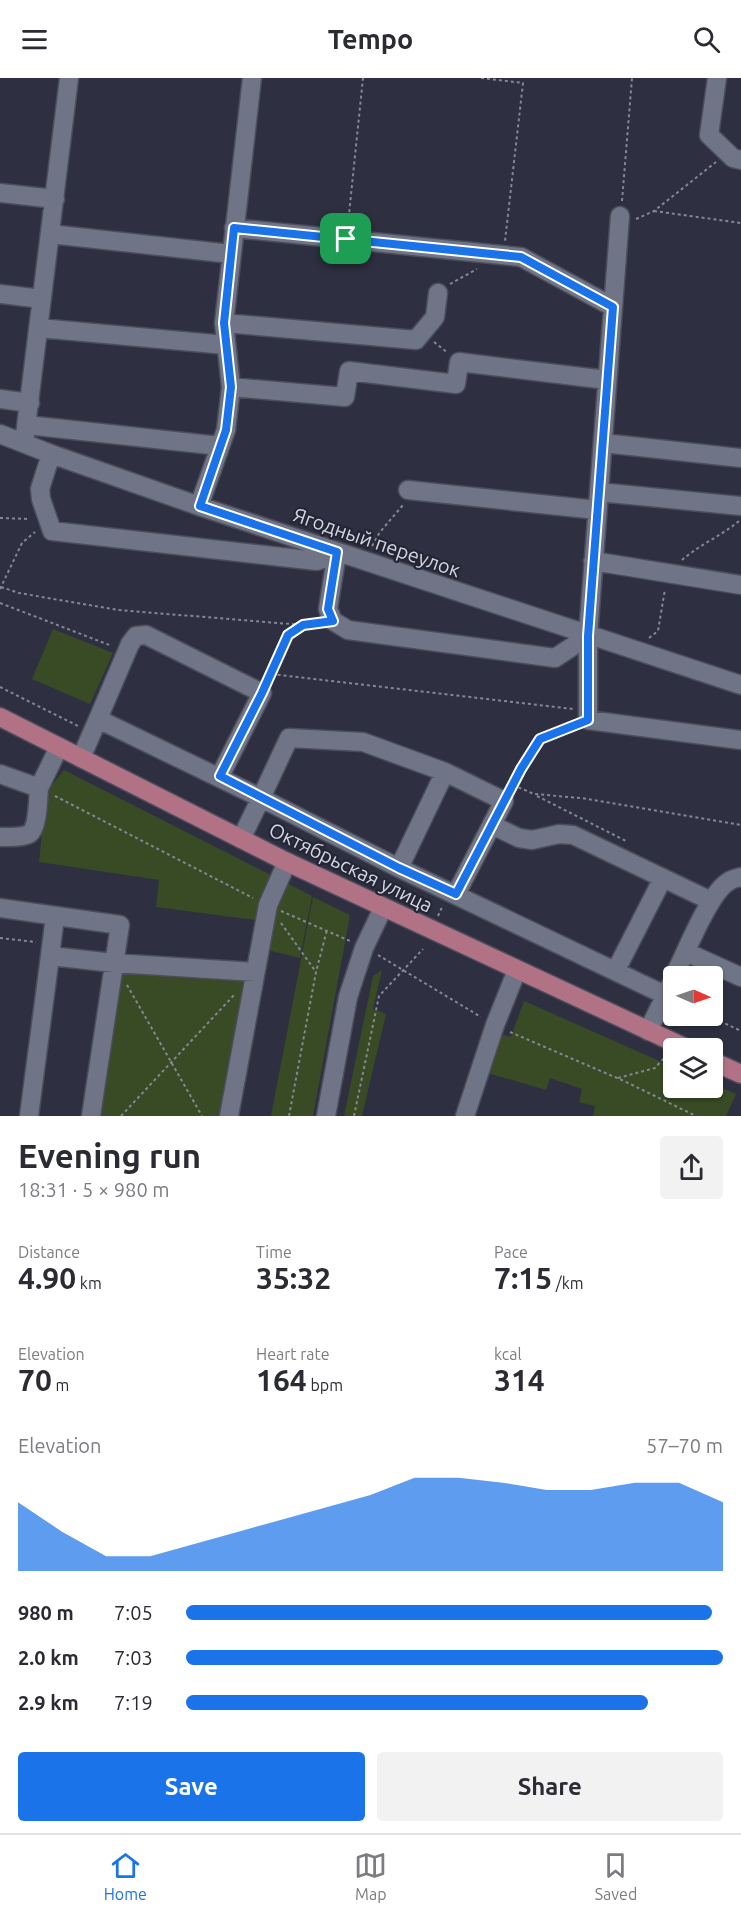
<!DOCTYPE html>
<html lang="en">
<head>
<meta charset="utf-8">
<style>
	body { margin:0; font-family:Ubuntu,sans-serif; background:#f2f2f3; color:#2b2b33; height:100vh; display:flex; flex-direction:column; font-size:22px; white-space:nowrap }
	* { box-sizing:border-box; margin:0 }
	p { font-size:20px; color:#7c7c81 }
	.icon { flex:none; width:33px; height:33px; fill:none; stroke:currentColor; stroke-width:2; stroke-linecap:round; stroke-linejoin:round }
	.map { position:relative; height:1038px; overflow:hidden }
	.drawer { display:flex; flex-direction:column; background:#fff; flex:1 }
	.drawer>* { flex:none }
	.needle { width:39px; rotate:92deg }
	.tools { position:absolute; left:663px; top:888px; display:grid; gap:12px }
	.tools a { display:grid; place-items:center; width:60px; height:60px; border-radius:6px; background:#fff; box-shadow:0 2px 4px #0004; font-size:30px }
	.pin { position:absolute; display:grid; place-items:center; width:51px; height:51px; color:#fff; margin:-26px; border-radius:12px; box-shadow:0 3px 9px #0006 }
	.round { display:grid; place-items:center; flex:none; width:63px; height:63px; border-radius:6px; background:#f2f2f3 }
	.head { display:flex; align-items:center; justify-content:space-between; height:102px; padding:0 18px }
	h1 { font-size:33px; font-weight:600; line-height:45px }
	.metrics { display:grid; grid-template-columns:repeat(3,1fr); gap:9px; height:102px; padding:6px 18px }
	.metrics div { display:grid; align-content:center }
	.metrics b { font-size:30px; font-weight:600 }
	.metrics small { font-size:16px; font-weight:400 }
	.metrics p { font-size:16px }
	.chart { height:168px; padding:12px 18px }
	.chart p { display:flex; justify-content:space-between }
	.chart svg { width:100%; height:108px; margin-top:6px; fill:#1a73e8; opacity:.7 }
	.button { display:flex; gap:12px; margin-top:auto; padding:12px 18px }
	.button a { flex:1; height:69px; border-radius:6px; background:#1a73e8; color:#fff; font-size:24px; font-weight:600; line-height:69px; text-align:center }
	.button a+a { background:#f2f2f3; color:#2b2b33 }
	ul { padding:0 18px; list-style:none; font-size:20px }
	li { display:grid; grid-template-columns:96px 72px 1fr; align-items:center; height:45px }
	li i { height:15px; border-radius:8px; background:#1a73e8 }
	header { display:flex; justify-content:space-between; align-items:center; height:78px; padding:0 18px; background:#fff; font-size:27px; font-weight:600 }
	.menu { display:flex; justify-content:space-around; align-items:center; height:84px; border-top:2px solid #e1e1e2; background:#fff; font-size:16px; color:#7c7c81 }
	.menu a { display:grid; justify-items:center; gap:3px }
	.menu .current { color:#1a73e8 }
	.map>svg:first-child { display:block }
	.green { fill:#384b24 }
	.lines { fill:none; stroke-linecap:round; stroke-linejoin:round }
	.minor-casing { stroke:#4b4d5b; stroke-width:21 }
	.major-casing { stroke:#4b4d5b; stroke-width:21 }
	.path { stroke:#858795; stroke-width:2; stroke-dasharray:3 3; stroke-linecap:butt }
	.minor { stroke:#707487; stroke-width:18 }
	.major { stroke:#b27286; stroke-width:18 }
	.route-casing { stroke:#fff; stroke-width:12 }
	.route { stroke:#1a73e8; stroke-width:8 }
	.labels { text-anchor:middle; dominant-baseline:central; stroke-width:4.5; stroke-linejoin:round; paint-order:stroke }
	.street-label { font-size:20px; fill:#d3d5e0; stroke:#242636 }
</style>
</head>
<body>
<header><svg class="icon" aria-label="menu" viewBox="0 0 24 24"><path d="M4 6h16M4 12h16M4 18h16"/></svg>Tempo<svg class="icon" aria-label="search" viewBox="0 0 24 24"><circle cx="10" cy="10" r="6"/><path d="M15 15l6 6"/></svg></header>
<div class="map">
<svg width="741" height="1038" viewBox="0 0 741 1038">
	<rect width="100%" height="100%" fill="#2e3041"/>
	<path class="green" d="M53,551L113,575L90,626L32,601Z
		M64,692L312,818L300,880L251,868L255,842L156,829L159,802L39,784L46,715Z
		M313,819L350,837L313,1038H271Z
		M116,887L253,896L227,1038H93Z
		M382,892L373,931L386,936L362,1038H344L373,898Z
		M524,923L673,989L674,1010H712L713,1006L736,1016L726,1038H593L595,1028L579,1024L582,1011L550,1000L546,1012L488,995L500,956L511,959Z"/>
	<g class="lines">
		<defs>
			<path id="minor" d="M717,0L709,57L733,80L741,82
				M0,115L55,121
				M620,138L588,558V642L741,662
				M234,150L521,179L613,229
				M50,156L231,176
				M0,216L42,221
				M224,245L416,262L435,239L438,215
				M39,250L226,267
				M231,309L345,319L349,293L456,306L459,284L607,302
				M0,321L30,325
				M27,347L220,368
				M0,356L51,376L199,428L741,607
				M24,365L69,0
				M603,365L741,380
				M51,376L40,411L41,421L52,453L317,483L337,474
				M408,412L597,432
				M599,414L741,428
				M199,428L226,352L231,309L224,245L252,0
				M337,474L328,531L333,543L348,552L555,580L588,558
				M593,483L741,507
				M98,641L130,566L136,558L146,557L262,615L220,698
				M81,680L98,641L261,720L289,660L363,664L445,694L504,723L456,816
				M0,696L39,710L59,669
				M492,747L519,760L532,762L559,756L573,757L711,823
				M0,759C9,759 21,760 29,756C38,751 38,721 39,710
				M241,761L261,720L399,790L665,917
				M399,790L445,694
				M0,830L120,847L91,1038
				M686,874L741,899
				M50,878L55,838
				M616,892L663,800
				M674,898C685,877 709,815 728,804C731,801 737,800 741,799
				M648,953L671,906
				M29,1038L50,878L114,885L255,894
				M229,1038L268,827L287,784
				M326,1038L348,919L364,870L383,830
				M465,1038L495,947L517,892"/>
			<path id="major" d="M0,639L287,784L686,970
				M712,983L741,996"/>
		</defs>
		<use href="#minor" class="minor-casing"/>
		<use href="#major" class="major-casing"/>
		<path class="path" d="M481,0L523,5L505,163
			M622,123L632,0
			M654,133L741,145
			M636,141L654,133L716,84
			M348,146L363,0
			M450,206L477,191
			M434,264L448,275
			M0,440L30,441
			M372,468L380,454L403,427
			M682,482C699,467 721,458 739,443
			M1,509L19,515L118,532L303,547
			M0,511L22,465L35,454
			M0,525L112,568
			M649,560L658,553L665,511
			M271,596C283,568 283,550 317,545
			M269,601L271,596L573,631
			M0,609L78,648
			M513,707L534,716L581,720L741,747
			M513,707L540,661L574,648
			M55,718L253,820
			M537,718L628,764
			M281,833L350,863
			M438,838L443,827
			M281,845L316,894
			M0,860L36,864
			M378,877L481,939
			M127,907L202,1038
			M709,938L741,953
			M510,954L624,1003L696,1038
			M618,1000L655,990L664,980
			M121,1038L235,916
			M289,1038L316,894L327,852
			M354,1038L379,918L423,871"/>
		<use href="#minor" class="minor"/>
		<use href="#major" class="major"/>
	</g>
	<g class="lines">
		<defs>
			<path id="route" d="M234,150L521,179L613,229L588,558V642L540,661L521,691L456,816L399,790L220,698L262,615L288,557L303,547L333,543L328,531L337,474L200,428L226,352L231,309L224,245Z"/>
		</defs>
		<use href="#route" class="route-casing"/>
		<use href="#route" class="route"/>
	</g>
	<g class="labels">
		<g class="street-label">
			<text transform="translate(377 464) rotate(19)">Ягодный переулок</text>
			<text transform="translate(351 789) rotate(26)">Октябрьская улица</text>
		</g>
	</g>
</svg>
<div class="tools">
<a><svg class="needle" viewBox="-14 -14 28 28"><path d="M0-13l5 13h-10z" fill="#e53935"/><path d="M0 13l5-13h-10z" fill="#7c7c81"/></svg></a>
<a><svg class="icon" aria-label="layers" viewBox="0 0 24 24"><path d="M12 4l9 5-9 5-9-5zM3 14l9 5 9-5"/></svg></a>
</div>
<div class="pin" style="left:346px;top:161px;background:#1e9e55"><svg class="icon" aria-label="arrive" viewBox="0 0 24 24"><path d="M6 21V4h12l-3 4 3 4H6"/></svg></div>
</div>
<section class="drawer">
<div class="head"><div><h1>Evening run</h1><p>18:31 · 5 × 980 m</p></div><a class="round"><svg class="icon" aria-label="share" viewBox="0 0 24 24"><path d="M12 15V3M7 8l5-5 5 5M5 13v7h14v-7"/></svg></a></div>
<div class="metrics">
<div><p>Distance</p><b>4.90<small> km</small></b></div>
<div><p>Time</p><b>35:32</b></div>
<div><p>Pace</p><b>7:15<small> /km</small></b></div>
</div>
<div class="metrics">
<div><p>Elevation</p><b>70<small> m</small></b></div>
<div><p>Heart rate</p><b>164<small> bpm</small></b></div>
<div><p>kcal</p><b>314</b></div>
</div>
<div class="chart"><p><span>Elevation</span>57–70 m</p>
<svg viewBox="0 0 160 44" preserveAspectRatio="none"><path d="M0 44V16L10 28L20 38L30 38L40 33L50 28L60 23L70 18L80 13L90 6L100 6L110 8L120 11L130 11L140 8L150 8L160 16V44z"/></svg>
</div>
<ul>
<li><b>980 m</b>7:05<i style="width:98%"></i></li>
<li><b>2.0 km</b>7:03<i style="width:100%"></i></li>
<li><b>2.9 km</b>7:19<i style="width:86%"></i></li>
</ul>
<div class="button"><a>Save</a><a>Share</a></div>
</section>
<nav class="menu">
<a class="current"><svg class="icon" aria-label="home" viewBox="0 0 24 24"><path d="M3 11l9-7 9 7M6 9v11h12V9"/></svg>Home</a>
<a><svg class="icon" aria-label="map" viewBox="0 0 24 24"><path d="M3 6l6-2 6 2 6-2v14l-6 2-6-2-6 2zM9 4v14M15 6v14"/></svg>Map</a>
<a><svg class="icon" aria-label="saved" viewBox="0 0 24 24"><path d="M7 4h10v16l-5-4-5 4z"/></svg>Saved</a>
</nav>
</body>
</html>
